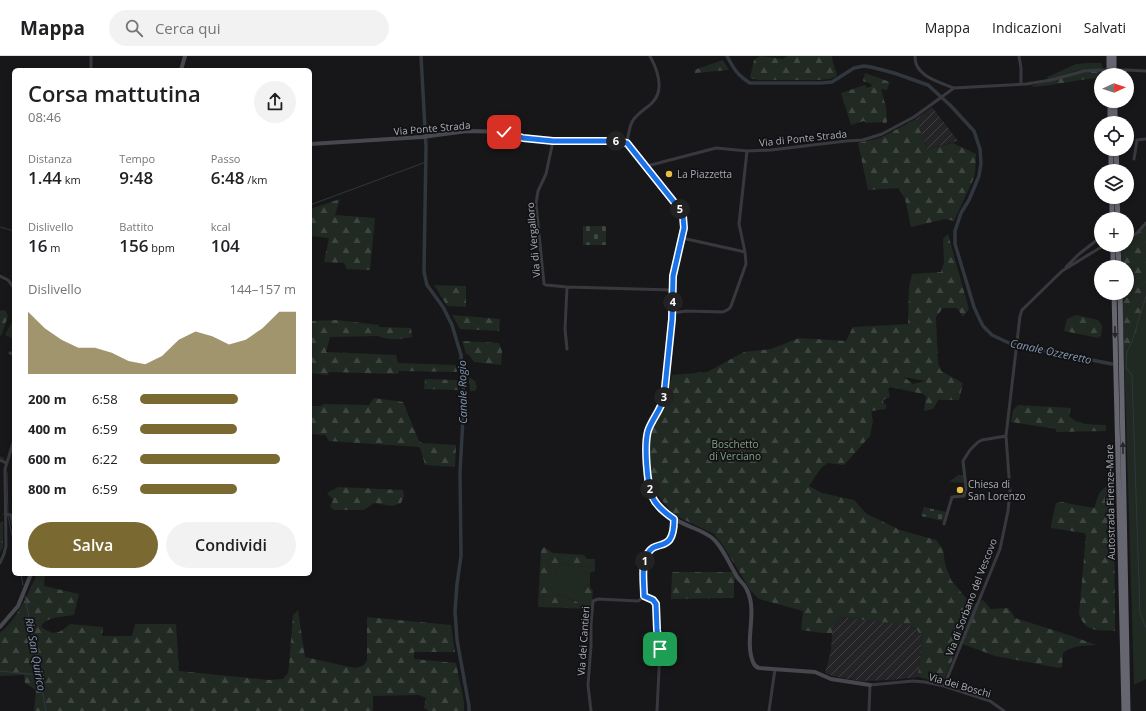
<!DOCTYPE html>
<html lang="it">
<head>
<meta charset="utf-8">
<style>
	body { margin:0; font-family:"Open Sans",sans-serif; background:#f2f2f2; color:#202124; height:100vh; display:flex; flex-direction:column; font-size:15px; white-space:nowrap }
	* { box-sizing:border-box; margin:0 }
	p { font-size:13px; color:#757577 }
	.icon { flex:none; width:22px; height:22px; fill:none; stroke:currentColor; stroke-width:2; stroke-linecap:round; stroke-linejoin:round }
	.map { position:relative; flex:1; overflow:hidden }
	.details { position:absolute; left:12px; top:12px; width:300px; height:508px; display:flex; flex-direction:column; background:#fff; border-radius:6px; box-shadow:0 2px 6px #0003 }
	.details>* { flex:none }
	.needle { width:26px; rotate:87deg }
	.controls { position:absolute; left:1094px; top:12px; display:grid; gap:8px }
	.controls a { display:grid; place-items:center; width:40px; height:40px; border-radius:50%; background:#fff; box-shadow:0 2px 6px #0003; font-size:20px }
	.pin { position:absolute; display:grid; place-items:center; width:34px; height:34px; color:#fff; margin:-17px; border-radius:8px; box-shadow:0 2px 6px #0006 }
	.km { position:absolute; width:20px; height:20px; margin:-10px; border-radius:50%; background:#222; color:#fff; font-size:11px; line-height:20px; text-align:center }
	.round { display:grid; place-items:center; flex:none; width:42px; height:42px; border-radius:21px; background:#f2f2f2 }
	.head { display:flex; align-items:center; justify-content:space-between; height:68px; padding:0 16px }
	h1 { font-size:22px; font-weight:600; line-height:30px }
	.figures { display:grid; grid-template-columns:repeat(3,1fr); gap:6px; height:68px; padding:4px 16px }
	.figures div { display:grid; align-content:center }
	.figures b { font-size:17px; font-weight:600 }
	.figures small { font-size:11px; font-weight:400 }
	.figures p { font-size:11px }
	.chart { height:112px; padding:8px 16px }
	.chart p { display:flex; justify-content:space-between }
	.chart svg { width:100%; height:72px; margin-top:4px; fill:#7a6931; opacity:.7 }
	.primary-button { display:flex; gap:8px; margin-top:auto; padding:8px 16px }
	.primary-button a { flex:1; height:46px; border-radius:24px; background:#7a6931; color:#fff; font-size:16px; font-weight:600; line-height:46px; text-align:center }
	.primary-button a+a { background:#f2f2f2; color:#202124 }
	ul { padding:0 16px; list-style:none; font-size:13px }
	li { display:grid; grid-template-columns:64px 48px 1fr; align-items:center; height:30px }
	li i { height:10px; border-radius:5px; background:#7a6931 }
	header { display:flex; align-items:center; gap:24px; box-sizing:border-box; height:56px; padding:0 20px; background:#fff; border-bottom:1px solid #e0e0e0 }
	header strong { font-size:19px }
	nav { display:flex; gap:22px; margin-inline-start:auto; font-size:14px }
	.search { width:280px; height:36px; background:#f2f2f2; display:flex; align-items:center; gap:10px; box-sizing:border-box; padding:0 14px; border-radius:22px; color:#757577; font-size:15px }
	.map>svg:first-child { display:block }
	.industrial { fill:url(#industrial-furrows) }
	.grass { fill:#212923 }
	.forest { fill:url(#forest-firs); fill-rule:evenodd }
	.cemetery { fill:url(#cemetery-stones) }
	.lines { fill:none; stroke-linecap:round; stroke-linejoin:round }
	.stream { stroke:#30373e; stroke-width:1 }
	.canal { stroke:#30373e; stroke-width:3.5 }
	.street { stroke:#38393e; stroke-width:3 }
	.secondary { stroke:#47484e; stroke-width:4 }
	.highway { stroke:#65666f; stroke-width:5 }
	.street-bridge { stroke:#38393e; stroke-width:3 }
	.oneway { fill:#27272b }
	.route-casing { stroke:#fff; stroke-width:8 }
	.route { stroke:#1a73e8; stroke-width:5 }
	.poi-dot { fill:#e7c041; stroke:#121214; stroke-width:1.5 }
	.labels { text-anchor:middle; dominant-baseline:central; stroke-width:3.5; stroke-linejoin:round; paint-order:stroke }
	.street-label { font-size:10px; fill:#aaadb8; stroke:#121214 }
	.poi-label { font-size:10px; fill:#aaadb8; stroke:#121214; text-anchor:start }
	.park-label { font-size:10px; fill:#82a288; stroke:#121214 }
	.water-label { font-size:11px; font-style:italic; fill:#8397b1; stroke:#121214 }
</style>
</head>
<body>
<header>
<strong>Mappa</strong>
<div class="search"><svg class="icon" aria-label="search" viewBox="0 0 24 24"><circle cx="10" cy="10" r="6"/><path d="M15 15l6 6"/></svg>Cerca qui</div>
<nav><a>Mappa</a><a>Indicazioni</a><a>Salvati</a></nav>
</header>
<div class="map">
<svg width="1146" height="655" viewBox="0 0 1146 655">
	<defs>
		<pattern id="industrial-furrows" width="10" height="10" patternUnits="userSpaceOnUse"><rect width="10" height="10" fill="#242326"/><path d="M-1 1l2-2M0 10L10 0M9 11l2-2" fill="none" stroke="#414043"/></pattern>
		<pattern id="forest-firs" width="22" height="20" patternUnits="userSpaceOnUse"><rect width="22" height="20" fill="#212923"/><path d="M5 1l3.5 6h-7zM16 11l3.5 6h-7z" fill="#3f4541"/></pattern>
		<pattern id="cemetery-stones" width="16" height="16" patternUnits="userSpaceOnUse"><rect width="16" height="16" fill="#212923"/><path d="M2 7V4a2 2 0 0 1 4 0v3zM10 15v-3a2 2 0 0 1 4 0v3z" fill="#3f4541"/></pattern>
	</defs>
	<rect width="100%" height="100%" fill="#171719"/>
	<path class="industrial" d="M932,51L958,85L927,93L916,63Z
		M839,561L909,569L917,574L922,581L918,621L890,624L861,625L833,620L825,617L831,595L832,577Z"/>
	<path class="grass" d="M1088,7H1101L1103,12L1076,15L1048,24L1047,21L1076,8Z
		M1141,257L1146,259V623L1134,629L1124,295C1136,287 1137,271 1141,257Z
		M12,266H14V283L5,279Z
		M958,419H963L964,427L949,426Z
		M563,508C575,509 582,512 595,511V515L590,517V528C581,532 584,540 581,547L556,538L550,531V525L556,518L558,513Z"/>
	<path class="forest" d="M760,0L783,3L787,0H832C832,7 836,13 837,20L830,23L818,24H758L750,22L754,4Z
		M723,4L729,14L695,17L694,14Z
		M1093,15H1105V19H1101V22C1078,23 1057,29 1034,31L1031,30L1069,19Z
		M865,17L890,26L887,34L881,33L886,51L887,66L884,68L883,66L867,67L864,65L851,69L841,37L865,29L867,32L872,30L871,28L863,25Z
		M916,63L927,93L953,87L976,98L975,117L973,124L954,165L945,163L911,171L905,143L898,132L868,134L858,87L880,82Z
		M340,143L335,159L375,162L370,214L347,213L344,207L324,206L329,182L310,180V153Z
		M1146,170V259L1141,258C1137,271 1136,287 1124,295L1122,237H1127V211H1122L1121,189H1127V185L1133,182Z
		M948,178L969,253L963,261L957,252H943L936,261L938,307L941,315L963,327L959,344H941L939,343L933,353L924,355L926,340L923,338L890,331L888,333L890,340L888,342L885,343L883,345L884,348H886V353L871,355L873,365L870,380L844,409L828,407L821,412L809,430L822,437L854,444L867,458L900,474L936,484L943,493L945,508L951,524L970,547L959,587L943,627L918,621L922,581L917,574L909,569L839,561L832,577H822L801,574L803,555L759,543L751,535L724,491L714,478L674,459L656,437L652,427L650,397V380L666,346L672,319L707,316L744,296L771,293L799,282L846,285L853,271L908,268L909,231L912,218L941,216L944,206L943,183ZM904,321L925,325L913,328Z
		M434,229L466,230V251L447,250Z
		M0,254L6,255L8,260L2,278L0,280Z
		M452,259L500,263L499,275L460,273Z
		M1076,259L1098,264L1102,270L1101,280L1098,282L1064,275L1067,263Z
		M336,264L379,269V271L411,272L412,281C400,283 389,285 378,280L330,281L326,296L396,299L398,307L456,309L457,316L399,315L398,318L329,316L328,319L310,317V265Z
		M462,285L499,287L502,295L501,309L474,306L469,299L466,298Z
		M469,321L475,325L477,331L475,335H470Z
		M425,323L457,324L458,334L424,333Z
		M374,342L403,346L419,385L422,387L456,389L455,411L425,409L421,394L419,391L329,385L325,379L310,378V350H321L323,348L369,349Z
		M1018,349L1071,352L1069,360C1079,370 1093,368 1106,369V375L1056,376V373L1011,366L1013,354Z
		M338,431L403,434L404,440L401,447L392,450L374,447L364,454H333L330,450L333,444L327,437Z
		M1106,431L1114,434L1115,575C1099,574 1085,577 1079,558L1086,479L1084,477L1051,472V469L1056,447L1063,446L1066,447L1094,452C1097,444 1098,435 1106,431Z
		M3,466V492L0,496V467Z
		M544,491L553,497L584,499L587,503H595V511C582,512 575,509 563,508L558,513L556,518L550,526V531L556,538L580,547C584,540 581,532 590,528V531L593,535L591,553L539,551L538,549L541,494Z
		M672,516H734L736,522L734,525V542L671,543Z
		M37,518H45L44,530L79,538L74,559C63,561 46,560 41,571C55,580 58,578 70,568L103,571L102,580H132L135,568H176L179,615L269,624L283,623L288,617L289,610L293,559L298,554L305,601L355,612L363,610L367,605V561L451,569L455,596H414V603L456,607L464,646V655H429L424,652L426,642L419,639L373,640V655H34L36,634L25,627L24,619L0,620V577C18,562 27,539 37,518Z
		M983,544L991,553L1008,552L1012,557L1015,562L1072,580L1096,589C1084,590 1072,589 1063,597L1062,611L1059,612L995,600L960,587L974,548Z"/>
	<path class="cemetery" d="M583,170H606V189H583Z
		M924,451L946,456L943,465L921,460Z"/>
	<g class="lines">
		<path class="stream" d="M310,149L426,106
			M0,171L14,175
			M1125,312L1128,314L1132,319L1140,557L1146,572
			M1126,312L1127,295L1132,286L1146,240
			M0,401L4,403
			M7,416L8,460L14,489
			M21,518L23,529
			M25,540L46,655
			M0,615L39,619"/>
		<path class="canal" d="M421,0L426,91L424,216L427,229L443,251L452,269L461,299L464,344L460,416L461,500L457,528L455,555L457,584L469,650V655
			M727,0C734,13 737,19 750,27H821L832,26L854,12L864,10L871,11L894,17L928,29L950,49L974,75L980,93L981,107L979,120L969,144L961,157L955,175V188L974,251L980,264L983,270L992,279L1009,287L1031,292L1112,308"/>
		<path class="street" d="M91,0V14
			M915,0C914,20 939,26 954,32
			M1019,0L1021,12V28
			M1126,14L1146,15
			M553,85L546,118L538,135L536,148L544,228L546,229L567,231L672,234
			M627,87C628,80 629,72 632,66C637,57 646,53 652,47C665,34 657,13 650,0
			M1134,103L1137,84L1146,83
			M647,110L716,92L747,95L771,94L846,85L863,84L882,78L914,61L954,32L1026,28L1051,24L1084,15L1098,14
			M682,182L745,196
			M1127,183L1137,177L1146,167
			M1066,211L1079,198L1101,181
			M0,220L8,224L14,232
			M567,231L565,273L567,293
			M673,257L686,255L723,256L729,253L731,250L746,208L745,196L739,168L747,95
			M10,297L14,298
			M0,404L6,407
			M5,458L11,459L14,473
			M944,468L952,441L964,440L966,432L963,405L970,394L978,386L982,384L1006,380
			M0,507L4,498L6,490L5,413L14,384
			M644,540L653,544L656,548L657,574L660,593L657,655
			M944,630L1000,493L1008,455L1010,435L1006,380L1020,260L1022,254L1062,215L1098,193L1107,189
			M591,655L588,629L591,590V568L593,545L598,543L638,545L641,543L644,540C644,527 641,510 647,499C655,481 674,500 673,463
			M769,655L775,613
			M869,655L870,629L913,625L925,626L944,630L990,645L1004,655"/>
		<path class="secondary" d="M181,14L185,0
			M310,88L422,81L467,75L513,76L517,80L523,82L553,85L573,84L620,85L625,86L630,89L678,151L684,165L682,182L675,207L673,220L672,263L664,341C661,354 651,364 648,377C644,393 646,425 652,440C656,449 665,457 673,462C685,470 700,473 711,481C722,489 730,510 738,522C741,526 745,529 747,534C758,556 744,584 753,606C754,609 756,611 759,612L815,616L831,623L870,629
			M0,571L18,550L31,518"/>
		<path class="highway" d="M1109,0V19
			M1114,0V19
			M1110,45V67
			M1115,45V67
			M1111,93V115
			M1116,93L1117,115
			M1112,141V163
			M1117,141L1118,163
			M1113,189V211
			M1118,189L1119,211
			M1114,237L1124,655
			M1120,237L1128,655"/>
		<path class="street-bridge" d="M1098,14H1126"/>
	</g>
	<defs><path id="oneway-solid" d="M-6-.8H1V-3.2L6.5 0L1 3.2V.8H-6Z"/></defs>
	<g class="oneway">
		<use href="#oneway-solid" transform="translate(1115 276) rotate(89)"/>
		<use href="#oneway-solid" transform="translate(1123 392) rotate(-91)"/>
	</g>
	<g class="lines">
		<defs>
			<path id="route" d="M504,76H513L517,80L523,82L553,85H614L627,87L678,151L683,160L684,172L673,220L672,263L664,341C661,354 652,363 648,375C644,389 647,427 652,440C656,450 665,457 674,463C674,500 655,481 647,499C641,510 644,527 644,540L653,544L656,548L657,574L660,593"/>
		</defs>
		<use href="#route" class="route-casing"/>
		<use href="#route" class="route"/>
	</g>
	<g class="poi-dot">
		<circle cx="669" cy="118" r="4"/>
		<circle cx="960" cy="434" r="4"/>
	</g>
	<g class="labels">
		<g class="street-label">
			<text transform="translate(432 72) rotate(-5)">Via Ponte Strada</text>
			<text transform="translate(803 82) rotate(-6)">Via di Ponte Strada</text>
			<text transform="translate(533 184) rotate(-95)">Via di Vergalloro</text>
			<text transform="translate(1110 446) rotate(-91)">Autostrada Firenze-Mare</text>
			<text transform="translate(971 541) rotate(-69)">Via di Sorbano del Vescovo</text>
			<text transform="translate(583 585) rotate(-86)">Via dei Cantieri</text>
			<text transform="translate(960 629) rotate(16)">Via dei Boschi</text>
		</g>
		<g class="poi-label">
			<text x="677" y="118">La Piazzetta</text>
			<text x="968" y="428">Chiesa di<tspan x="968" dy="12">San Lorenzo</tspan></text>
		</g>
		<g class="park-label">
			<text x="735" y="388">Boschetto<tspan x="735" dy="12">di Verciano</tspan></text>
		</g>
		<g class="water-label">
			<text transform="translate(1051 295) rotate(12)">Canale Ozzeretto</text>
			<text transform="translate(462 336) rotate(-91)">Canale Rogio</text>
			<text transform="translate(36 598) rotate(80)">Rio San Quirico</text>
		</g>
	</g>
</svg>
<div class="controls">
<a><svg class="needle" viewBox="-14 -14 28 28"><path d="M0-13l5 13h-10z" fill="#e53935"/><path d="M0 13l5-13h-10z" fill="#757577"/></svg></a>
<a><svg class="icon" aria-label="locate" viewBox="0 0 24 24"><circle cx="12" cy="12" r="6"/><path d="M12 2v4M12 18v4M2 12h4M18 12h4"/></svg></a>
<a><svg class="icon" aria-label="layers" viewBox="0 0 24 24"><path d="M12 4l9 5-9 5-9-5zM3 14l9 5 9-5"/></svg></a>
<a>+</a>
<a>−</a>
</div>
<div class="pin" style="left:660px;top:593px;background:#1e9e55"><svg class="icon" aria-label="arrive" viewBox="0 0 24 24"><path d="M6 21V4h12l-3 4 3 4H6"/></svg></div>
<div class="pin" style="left:504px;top:76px;background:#d93025"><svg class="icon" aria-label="check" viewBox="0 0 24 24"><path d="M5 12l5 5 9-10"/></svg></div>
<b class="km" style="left:645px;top:505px">1</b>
<b class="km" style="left:650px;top:433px">2</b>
<b class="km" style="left:664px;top:341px">3</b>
<b class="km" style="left:673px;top:246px">4</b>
<b class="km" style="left:680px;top:153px">5</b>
<b class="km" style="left:616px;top:85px">6</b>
<section class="details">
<div class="head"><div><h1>Corsa mattutina</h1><p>08:46</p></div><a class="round"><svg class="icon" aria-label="share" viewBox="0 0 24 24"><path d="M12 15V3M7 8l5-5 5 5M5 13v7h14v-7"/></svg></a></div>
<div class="figures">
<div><p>Distanza</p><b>1.44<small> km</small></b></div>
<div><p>Tempo</p><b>9:48</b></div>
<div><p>Passo</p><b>6:48<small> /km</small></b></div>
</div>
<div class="figures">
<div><p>Dislivello</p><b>16<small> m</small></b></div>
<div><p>Battito</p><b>156<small> bpm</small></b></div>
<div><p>kcal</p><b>104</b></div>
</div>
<div class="chart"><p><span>Dislivello</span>144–157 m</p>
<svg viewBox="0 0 160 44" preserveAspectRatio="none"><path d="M0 44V6L10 16L20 23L30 28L40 28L50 31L60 36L70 38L80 33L90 23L100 18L110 21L120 26L130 23L140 16L150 6L160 6V44z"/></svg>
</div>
<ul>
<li><b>200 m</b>6:58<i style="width:63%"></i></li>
<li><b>400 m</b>6:59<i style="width:62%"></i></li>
<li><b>600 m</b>6:22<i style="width:90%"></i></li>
<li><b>800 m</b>6:59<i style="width:62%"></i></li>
</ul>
<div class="primary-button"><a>Salva</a><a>Condividi</a></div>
</section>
</div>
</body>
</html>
